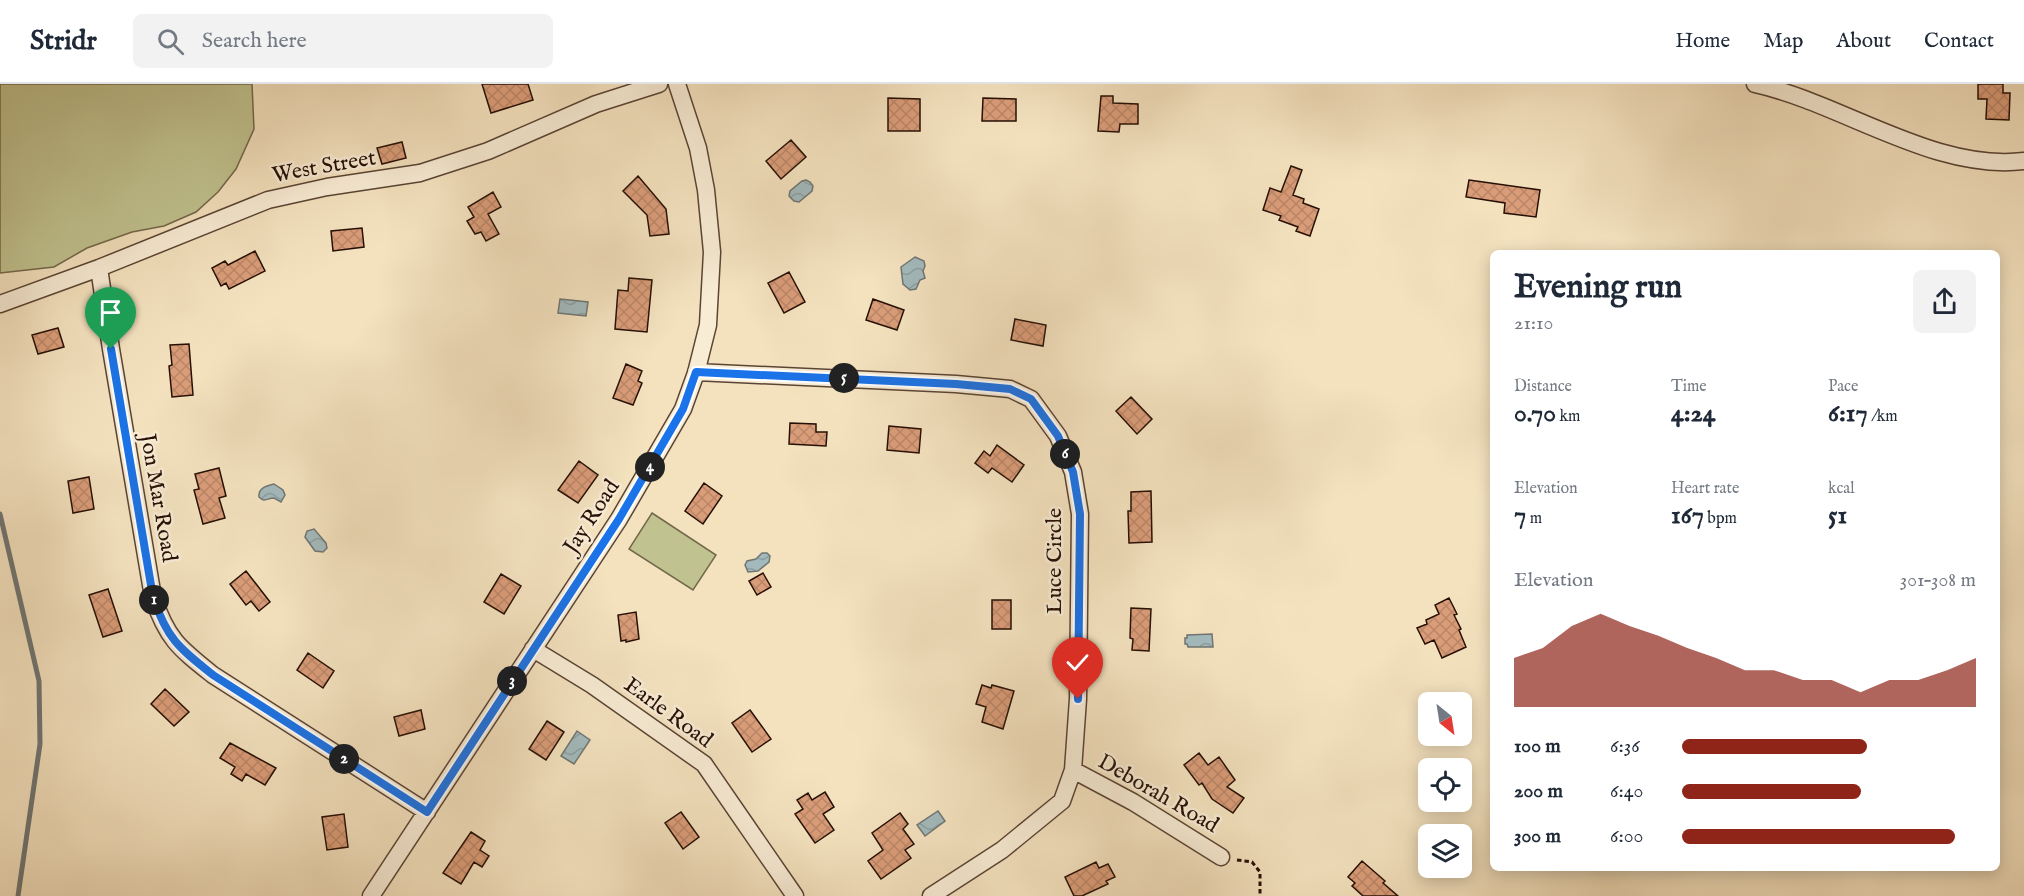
<!DOCTYPE html>
<html lang="en">
<head>
<meta charset="utf-8">
<style>
	body { margin:0; font-family:"IM FELL English",serif; background:#f2f2f3; color:#1f2937; height:100vh; display:flex; flex-direction:column; font-size:22px; white-space:nowrap }
	* { box-sizing:border-box; margin:0 }
	p { font-size:20px; color:#747a83 }
	.icon { flex:none; width:33px; height:33px; fill:none; stroke:currentColor; stroke-width:2; stroke-linecap:round; stroke-linejoin:round }
	.map { position:relative; flex:1; overflow:hidden }
	.drawer { position:absolute; left:1490px; top:166px; width:510px; height:621px; display:flex; flex-direction:column; background:#fff; border-radius:9px; box-shadow:0 3px 15px #0003 }
	.drawer>* { flex:none }
	.needle { width:39px; rotate:150deg }
	.fabs { position:absolute; left:1418px; top:608px; display:grid; gap:12px }
	.fabs a { display:grid; place-items:center; width:54px; height:54px; border-radius:9px; background:#fff; box-shadow:0 3px 15px #0003; font-size:30px }
	.pin { position:absolute; display:grid; place-items:center; width:51px; height:51px; color:#fff; margin:-62px -26px; border-radius:50% 50% 50% 0; rotate:-45deg; box-shadow:0 0 6px #0007 }
	.pin .icon { rotate:45deg }
	.km { position:absolute; width:30px; height:30px; margin:-15px; border-radius:50%; background:#222; color:#fff; font-size:16px; line-height:30px; text-align:center }
	.round { display:grid; place-items:center; flex:none; width:63px; height:63px; border-radius:9px; background:#f2f2f3 }
	.headline { display:flex; align-items:center; justify-content:space-between; height:102px; padding:0 24px }
	h1 { font-size:33px; font-weight:800; line-height:45px }
	.metrics { display:grid; grid-template-columns:repeat(3,1fr); gap:9px; height:102px; padding:6px 24px }
	.metrics div { display:grid; align-content:center }
	.metrics b { font-size:26px; font-weight:800 }
	.metrics small { font-size:16px; font-weight:400 }
	.metrics p { font-size:16px }
	.chart { height:168px; padding:12px 24px }
	.chart p { display:flex; justify-content:space-between }
	.chart svg { width:100%; height:108px; margin-top:6px; fill:#8f2418; opacity:.7 }
	ul { padding:0 24px; list-style:none; font-size:20px }
	li { display:grid; grid-template-columns:96px 72px 1fr; align-items:center; height:45px }
	li i { height:15px; border-radius:8px; background:#8f2418 }
	header { display:flex; align-items:center; gap:36px; box-sizing:border-box; height:84px; padding:0 30px; background:#fff; border-bottom:2px solid #e0e1e3 }
	header strong { font-size:28px }
	nav { display:flex; gap:33px; margin-inline-start:auto; font-size:21px }
	.search { width:420px; height:54px; background:#f2f2f3; display:flex; align-items:center; gap:15px; box-sizing:border-box; padding:0 21px; border-radius:9px; color:#747a83; font-size:22px }
	.map>svg:first-child { display:block }
	.grass { fill:#c0c28f; stroke:#73684a; stroke-width:1.5 }
	.water { fill:url(#water-waves); stroke:#707673; stroke-width:1.5 }
	.lines { fill:none; stroke-linecap:round; stroke-linejoin:round }
	.stream { stroke:#707673; stroke-width:5 }
	.building { fill:url(#building-cross-hatch); stroke:#260f05; stroke-width:1.5 }
	.minor-casing { stroke:#5a4434; stroke-width:19 }
	.path { stroke:#260f05; stroke-width:3; stroke-dasharray:4.5 3; stroke-linecap:butt }
	.minor { stroke:#f8ecd5; stroke-width:16 }
	.route-casing { stroke:#fff; stroke-width:12 }
	.route { stroke:#1a73e8; stroke-width:8 }
	.labels { text-anchor:middle; dominant-baseline:central; stroke-width:5; stroke-linejoin:round; paint-order:stroke }
	.street-label { font-size:22px; fill:#260f05; stroke:#f8ecd5 }
</style>
</head>
<body>
<header>
<strong>Stridr</strong>
<div class="search"><svg class="icon" aria-label="search" viewBox="0 0 24 24"><circle cx="10" cy="10" r="6"/><path d="M15 15l6 6"/></svg>Search here</div>
<nav><a>Home</a><a>Map</a><a>About</a><a>Contact</a></nav>
</header>
<div class="map">
<svg width="2024" height="812" viewBox="0 0 2024 812">
	<defs>
		<pattern id="water-waves" width="16" height="10" patternUnits="userSpaceOnUse" patternTransform="scale(1.5)"><rect width="16" height="10" fill="#a2babd"/><path d="M0 5q4-4 8 0t8 0" fill="none" stroke="#8b9fa1"/></pattern>
		<pattern id="building-cross-hatch" width="8" height="8" patternUnits="userSpaceOnUse" patternTransform="scale(1.5)"><rect width="8" height="8" fill="#da9d79"/><path d="M0 0l8 8M0 8l8-8" fill="none" stroke="#bb8667"/></pattern>
	</defs>
	<rect width="100%" height="100%" fill="#f4e2bf"/>
	<filter id="stains"><feTurbulence type="fractalNoise" baseFrequency=".00333" numOctaves="4"/><feColorMatrix values="0 0 0 0 .2 0 0 0 0 .09 0 0 0 0 .02 0 0 0 .5 -.17"/></filter>
	<radialGradient id="worn" r=".72"><stop offset=".6" stop-color="#630" stop-opacity="0"/><stop offset="1" stop-color="#630" stop-opacity=".3"/></radialGradient>
	<path class="grass" d="M0,0H252L254,45L236,85L218,108L196,128L164,142L132,148L87,164L54,183L0,189Z
		M652,429L716,471L693,506L629,465Z"/>
	<path class="water" d="M806,96L810,98L813,102L812,107L799,118L794,117L789,112L790,107L802,97Z
		M915,173L924,177L925,182L923,187L925,194L920,196L916,205L910,206L903,200L901,183Z
		M560,215L588,218L586,232L558,229Z
		M274,400L283,406L285,411L281,418L274,414C267,414 265,419 259,413C258,404 266,402 274,400Z
		M314,445L326,459L327,464L323,468L315,467L305,453L307,447Z
		M762,469H767L770,472L769,478L758,487L748,488L745,481L747,477L756,475Z
		M1212,550L1213,563H1188L1187,560H1185V554H1187V551Z
		M577,647L590,656L574,680L561,672Z
		M938,727L945,737L925,752L917,741Z"/>
	<g class="lines">
		<path class="stream" d="M0,430L39,597L40,660L18,812"/>
	</g>
	<path class="building" d="M482,0H528L533,16L491,29Z
		M1978,0H2003V9H2010L2009,36L1986,35L1987,15H1978Z
		M1101,12H1113V19L1138,20V40H1120L1119,48L1098,47Z
		M888,14L920,15V47H888Z
		M983,14L1016,15V37H982Z
		M791,56L806,73L781,95L766,77Z
		M402,58L406,74L382,80L377,64Z
		M1291,82L1302,86L1293,111L1304,115L1303,119L1319,125L1310,152L1296,147L1298,143L1279,136L1281,132L1263,126L1270,104L1281,108Z
		M638,92L666,125L669,150L650,152L647,131L623,107Z
		M1469,96L1540,106L1536,133L1504,129L1505,119L1466,113Z
		M493,108L501,123L488,130L499,150L486,157L481,148L475,150L467,137L474,133L468,123Z
		M362,144L364,163L333,167L331,147Z
		M255,167L265,187L229,205L226,199L221,202L212,184L225,177L228,181Z
		M789,188L805,218L784,229L768,199Z
		M629,194L652,196L647,248L615,245L618,206L628,207Z
		M873,215L904,226L897,246L866,236Z
		M1015,235L1046,241L1043,262L1011,256Z
		M58,244L64,263L38,270L32,251Z
		M189,260L193,311L172,313L169,282L172,281L170,261Z
		M626,280L642,287L638,297L642,299L633,321L613,314Z
		M1131,313L1152,335L1137,350L1116,327Z
		M790,339L816,340V348H827L826,362L789,360Z
		M889,342L921,345L919,369L887,366Z
		M997,361L1024,381L1012,398L992,384L988,389L975,379L984,367L990,372Z
		M579,377L598,391L578,419L558,406Z
		M219,384L226,412L219,414L225,434L203,440L194,406L199,405L195,390Z
		M89,393L94,425L73,429L68,397Z
		M704,399L722,412L703,440L685,427Z
		M1151,407L1152,458L1129,459L1128,427H1131V408Z
		M246,487L270,518L259,527L251,517L246,521L230,500Z
		M763,489L771,503L757,511L749,497Z
		M501,490L521,502L504,530L484,518Z
		M108,505L122,547L103,553L89,511Z
		M1449,514L1457,530L1454,531L1461,545L1459,546L1466,563L1442,574L1434,556L1425,560L1417,544L1427,540L1426,536L1439,530L1435,521Z
		M992,516H1011V545H992Z
		M1131,524L1151,525L1149,567L1132,566L1133,555L1130,554Z
		M636,528L639,555L626,558V556L621,557L618,531Z
		M308,569L334,587L323,604L297,586Z
		M982,601L991,604L992,601L1014,607L1003,645L982,638L986,623L976,620Z
		M165,605L189,628L174,642L151,620Z
		M421,626L425,645L399,652L394,633Z
		M750,626L771,655L752,668L732,639Z
		M547,637L564,648L546,676L529,665Z
		M230,659L276,684L265,701L246,690L242,697L231,690L235,683L220,674Z
		M1199,669L1208,681L1219,673L1235,696L1227,703L1244,714L1233,729L1212,715L1202,699L1199,701L1184,681Z
		M825,708L834,723L823,730L834,746L815,759L795,730L803,725L797,716L808,709L812,716Z
		M681,728L699,753L683,765L665,739Z
		M900,729L908,740L903,745L914,760L905,766L911,774L881,795L868,777L883,766L872,749Z
		M344,730L348,763L327,766L322,733Z
		M471,748L485,757L480,766L489,772L482,783L474,778L461,800L443,789Z
		M1362,777L1385,797L1383,799L1398,812H1363L1352,802L1355,799L1348,793Z
		M1096,778L1099,784L1108,780L1115,793L1106,797L1108,800L1082,812H1074L1065,793Z"/>
	<g class="lines">
		<defs>
			<path id="minor" d="M1755,0C1842,19 1934,88 2024,77
				M99,184L111,265L153,513C167,555 179,564 213,591L427,728
				M0,220L99,184L268,116L327,103L420,89L488,67L596,20L659,0
				M696,288L956,300L1010,305L1031,315L1058,352L1073,388L1080,430L1078,615L1073,686L1062,717L1002,766L931,812
				M533,565L592,601L704,680L795,812
				M1073,686L1133,718L1221,773
				M371,812L619,435L683,325L696,289L708,241L712,168L706,106L698,64L677,0"/>
		</defs>
		<use href="#minor" class="minor-casing"/>
		<path class="path" d="M1237,776L1252,778L1260,788V812"/>
		<use href="#minor" class="minor"/>
	</g>
	<g class="lines">
		<defs>
			<path id="route" d="M111,265L153,513C167,555 179,564 213,591L427,728L619,435L683,325L696,288L956,300L1010,305L1031,315L1058,352L1073,388L1080,430L1078,615"/>
		</defs>
		<use href="#route" class="route-casing"/>
		<use href="#route" class="route"/>
	</g>
	<g class="labels">
		<g class="street-label">
			<text transform="translate(324 83) rotate(-10)">West Street</text>
			<text transform="translate(158 414) rotate(80)">Jon Mar Road</text>
			<text transform="translate(592 433) rotate(-57)">Jay Road</text>
			<text transform="translate(1055 477) rotate(-90)">Luce Circle</text>
			<text transform="translate(668 629) rotate(36)">Earle Road</text>
			<text transform="translate(1158 710) rotate(30)">Deborah Road</text>
		</g>
	</g>
	<rect width="100%" height="100%" filter="url(#stains)"/>
	<rect width="100%" height="100%" fill="url(#worn)"/>
</svg>
<div class="fabs">
<a><svg class="needle" viewBox="-14 -14 28 28"><path d="M0-13l5 13h-10z" fill="#e53935"/><path d="M0 13l5-13h-10z" fill="#747a83"/></svg></a>
<a><svg class="icon" aria-label="locate" viewBox="0 0 24 24"><circle cx="12" cy="12" r="6"/><path d="M12 2v4M12 18v4M2 12h4M18 12h4"/></svg></a>
<a><svg class="icon" aria-label="layers" viewBox="0 0 24 24"><path d="M12 4l9 5-9 5-9-5zM3 14l9 5 9-5"/></svg></a>
</div>
<div class="pin" style="left:111px;top:265px;background:#1e9e55"><svg class="icon" aria-label="arrive" viewBox="0 0 24 24"><path d="M6 21V4h12l-3 4 3 4H6"/></svg></div>
<div class="pin" style="left:1078px;top:615px;background:#d93025"><svg class="icon" aria-label="check" viewBox="0 0 24 24"><path d="M5 12l5 5 9-10"/></svg></div>
<b class="km" style="left:154px;top:516px">1</b>
<b class="km" style="left:344px;top:675px">2</b>
<b class="km" style="left:512px;top:597px">3</b>
<b class="km" style="left:650px;top:383px">4</b>
<b class="km" style="left:844px;top:294px">5</b>
<b class="km" style="left:1065px;top:370px">6</b>
<section class="drawer">
<div class="headline"><div><h1>Evening run</h1><p>21:10</p></div><a class="round"><svg class="icon" aria-label="share" viewBox="0 0 24 24"><path d="M12 15V3M7 8l5-5 5 5M5 13v7h14v-7"/></svg></a></div>
<div class="metrics">
<div><p>Distance</p><b>0.70<small> km</small></b></div>
<div><p>Time</p><b>4:24</b></div>
<div><p>Pace</p><b>6:17<small> /km</small></b></div>
</div>
<div class="metrics">
<div><p>Elevation</p><b>7<small> m</small></b></div>
<div><p>Heart rate</p><b>167<small> bpm</small></b></div>
<div><p>kcal</p><b>51</b></div>
</div>
<div class="chart"><p><span>Elevation</span>301–308 m</p>
<svg viewBox="0 0 160 44" preserveAspectRatio="none"><path d="M0 44V24L10 20L20 11L30 6L40 11L50 15L60 20L70 24L80 29L90 29L100 33L110 33L120 38L130 33L140 33L150 29L160 24V44z"/></svg>
</div>
<ul>
<li><b>100 m</b>6:36<i style="width:63%"></i></li>
<li><b>200 m</b>6:40<i style="width:61%"></i></li>
<li><b>300 m</b>6:00<i style="width:93%"></i></li>
</ul>
</section>
</div>
</body>
</html>
